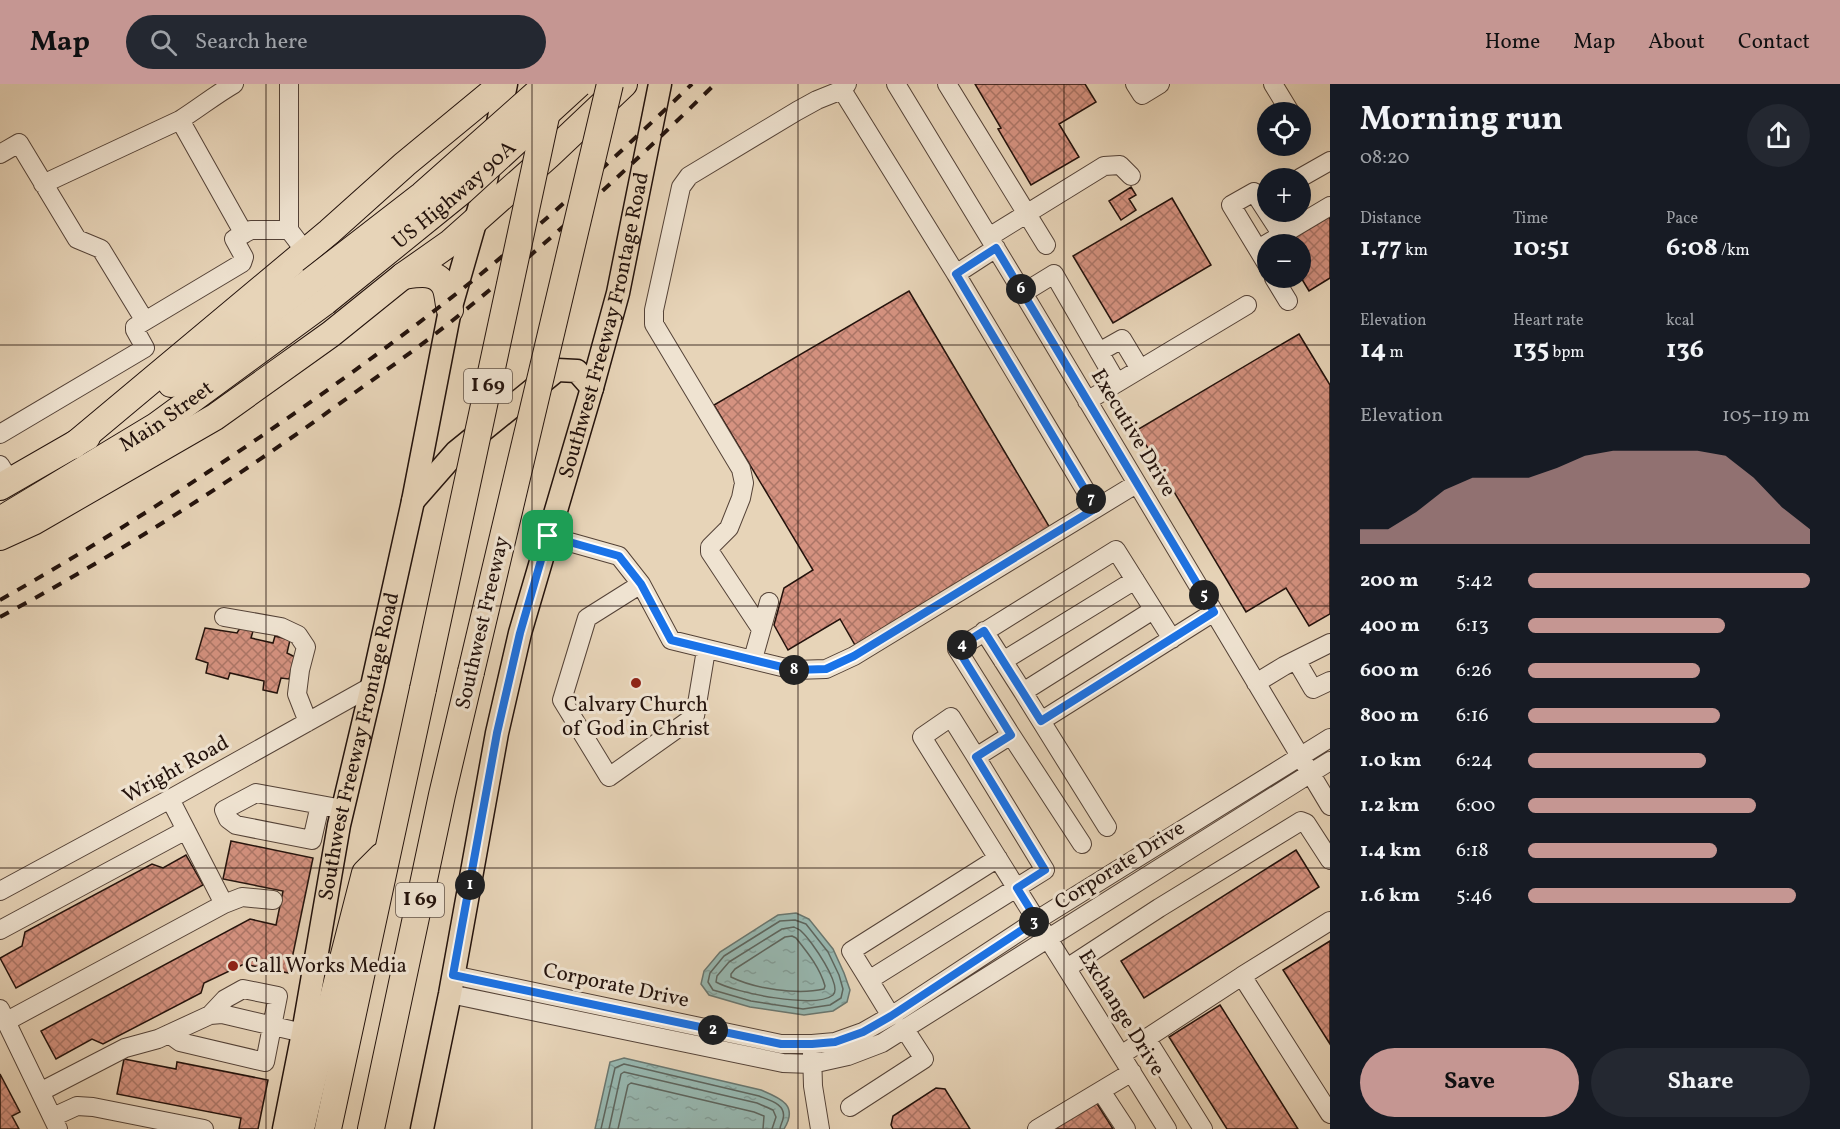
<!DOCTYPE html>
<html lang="en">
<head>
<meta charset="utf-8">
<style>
	body { margin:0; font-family:Vollkorn,serif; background:#242831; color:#f1f3f6; height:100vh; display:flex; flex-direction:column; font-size:22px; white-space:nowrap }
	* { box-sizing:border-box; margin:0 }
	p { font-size:20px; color:#9ea1a6 }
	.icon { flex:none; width:33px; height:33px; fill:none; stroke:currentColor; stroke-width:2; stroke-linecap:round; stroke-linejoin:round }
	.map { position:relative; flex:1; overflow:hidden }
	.side { display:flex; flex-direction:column; background:#171b24; width:510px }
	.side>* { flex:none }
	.fabs { position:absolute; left:1257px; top:18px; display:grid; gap:12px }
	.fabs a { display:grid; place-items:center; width:54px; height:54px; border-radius:50%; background:#171b24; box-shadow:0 6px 24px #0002; font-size:30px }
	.pin { position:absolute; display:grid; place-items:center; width:51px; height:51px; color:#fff; margin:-26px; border-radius:12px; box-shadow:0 3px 9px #0006 }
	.km { position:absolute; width:30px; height:30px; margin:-15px; border-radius:50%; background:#222; color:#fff; font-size:16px; line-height:30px; text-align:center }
	.round { display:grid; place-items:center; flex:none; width:63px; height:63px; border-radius:32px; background:#242831 }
	.overview { display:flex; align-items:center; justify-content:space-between; height:102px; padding:0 30px }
	h1 { font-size:33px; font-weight:700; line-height:45px }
	.stats { display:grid; grid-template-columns:repeat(3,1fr); gap:9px; height:102px; padding:6px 30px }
	.stats div { display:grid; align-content:center }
	.stats b { font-size:26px; font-weight:700 }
	.stats small { font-size:16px; font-weight:400 }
	.stats p { font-size:16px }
	.chart { height:168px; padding:12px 30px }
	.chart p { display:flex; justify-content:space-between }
	.chart svg { width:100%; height:108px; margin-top:6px; fill:#c59692; opacity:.7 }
	.button { display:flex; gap:12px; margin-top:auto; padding:12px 30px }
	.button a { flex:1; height:69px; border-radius:36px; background:#c59692; color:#111; font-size:24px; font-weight:700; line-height:69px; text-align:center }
	.button a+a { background:#242831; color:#f1f3f6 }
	ul { padding:0 30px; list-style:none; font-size:20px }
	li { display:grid; grid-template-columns:96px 72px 1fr; align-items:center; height:45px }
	li i { height:15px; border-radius:8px; background:#c59692 }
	header { display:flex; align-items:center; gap:36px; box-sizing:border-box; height:84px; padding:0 30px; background:#c59692; color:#111 }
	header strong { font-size:28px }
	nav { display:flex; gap:33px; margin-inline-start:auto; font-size:21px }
	.search { width:420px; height:54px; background:#242831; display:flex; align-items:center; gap:15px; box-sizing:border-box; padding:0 21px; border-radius:33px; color:#9ea1a6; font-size:22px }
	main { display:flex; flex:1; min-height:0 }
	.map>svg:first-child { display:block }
	.water { fill:url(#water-ripples); stroke:#69766f; stroke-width:1.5 }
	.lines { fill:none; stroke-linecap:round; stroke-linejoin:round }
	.shore { stroke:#5d655e; stroke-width:1.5 }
	.building { fill:url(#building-cross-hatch); stroke:#23120c; stroke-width:1.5 }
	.minor-casing { stroke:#544237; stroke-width:20 }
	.major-casing { stroke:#23120c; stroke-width:25 }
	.highway-casing { stroke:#23120c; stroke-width:28 }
	.minor { stroke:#efe3d1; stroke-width:18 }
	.major { stroke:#e7d4b8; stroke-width:22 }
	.highway { stroke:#e7d4b8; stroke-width:26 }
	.rail { stroke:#23120c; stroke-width:4; stroke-dasharray:10 10; stroke-linecap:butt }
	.highway-bridge-casing { stroke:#23120c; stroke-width:28; stroke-linecap:butt }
	.highway-bridge { stroke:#e7d4b8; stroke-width:26 }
	.route-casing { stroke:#fff; stroke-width:12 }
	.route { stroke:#1a73e8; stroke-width:8 }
	.grid { fill:none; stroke:#23120c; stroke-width:1.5; stroke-opacity:0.55 }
	.poi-dot { fill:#8f2418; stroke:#efe3d1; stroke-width:2 }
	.labels { text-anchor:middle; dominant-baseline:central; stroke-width:6; stroke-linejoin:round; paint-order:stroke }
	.shield { fill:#efe3d1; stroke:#605147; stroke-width:1.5 }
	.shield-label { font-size:20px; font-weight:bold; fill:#23120c }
	.street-label { font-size:21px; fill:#23120c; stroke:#efe3d1 }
	.poi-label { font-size:21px; fill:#23120c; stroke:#efe3d1 }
</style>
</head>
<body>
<header>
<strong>Map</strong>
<div class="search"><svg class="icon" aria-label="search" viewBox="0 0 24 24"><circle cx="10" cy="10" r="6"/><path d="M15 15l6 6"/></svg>Search here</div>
<nav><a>Home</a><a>Map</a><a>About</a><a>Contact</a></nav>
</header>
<main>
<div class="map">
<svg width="1330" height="1045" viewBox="0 0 1330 1045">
	<defs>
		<pattern id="water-ripples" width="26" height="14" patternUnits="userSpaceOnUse" patternTransform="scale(1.5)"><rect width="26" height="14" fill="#97b8b1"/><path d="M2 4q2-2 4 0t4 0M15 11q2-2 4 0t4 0" fill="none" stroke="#829d97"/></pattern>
		<pattern id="building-cross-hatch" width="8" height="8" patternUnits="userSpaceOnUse" patternTransform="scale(1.5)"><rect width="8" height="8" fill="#d59280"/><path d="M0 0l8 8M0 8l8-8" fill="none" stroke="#ac7667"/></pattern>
	</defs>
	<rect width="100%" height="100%" fill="#e7d4b8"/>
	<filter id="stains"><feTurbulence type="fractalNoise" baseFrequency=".00333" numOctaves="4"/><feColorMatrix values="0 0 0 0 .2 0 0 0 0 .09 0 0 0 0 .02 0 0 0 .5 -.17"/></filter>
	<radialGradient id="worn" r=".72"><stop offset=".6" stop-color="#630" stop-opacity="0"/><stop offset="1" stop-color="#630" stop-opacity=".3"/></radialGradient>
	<path class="water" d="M796,829L809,835L833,865L844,889L850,906L847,918L833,927L804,931L750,923L709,911L701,900L704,887L720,868L778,831Z
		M624,974L761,1006C780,1014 799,1021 784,1045H595L610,978Z"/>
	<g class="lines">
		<path class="shore" d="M795,836L806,840L828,868L839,891L843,905L841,914L830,921L803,925L751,917L713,906L708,898L710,889L724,872L780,837Z
			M794,843C797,845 800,845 802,848C811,856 843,902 833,911C816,925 735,909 716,898L717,892L729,878L782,845Z
			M792,852L796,854C808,869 820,884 825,902L824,905C798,911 755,905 731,893V890L735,885L785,853Z
			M601,1045L615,984L624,980L759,1012C769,1016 787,1020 783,1035C782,1039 780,1042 780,1045
			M609,1045L621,990L624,988L757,1019L773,1026L776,1033L772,1045
			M618,1045L628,1001L631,999L754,1028L764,1032L763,1045"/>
	</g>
	<path class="building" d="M975,0H1085L1096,18L1059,40L1079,73L1031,101L998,45L1001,44Z
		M1131,103L1136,111L1129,115L1136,126L1121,136L1109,117Z
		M1172,114L1211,181L1113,239L1073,172Z
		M1328,131L1330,135V194L1309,207L1300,192V160H1282Z
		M909,207L1050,444L855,561L840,535L788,566L774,541L784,504L813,486L714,321Z
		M1299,250L1330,301V530L1309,542L1286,504L1246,528L1137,346Z
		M205,544L237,549L240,544L253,547L251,554L273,559L275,552L290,556L287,569L295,573L289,595L281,594L277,609L263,606L264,597L230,589L228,595L206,589L208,579L196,575Z
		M231,757L313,774L289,889L244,880L204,899L201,909L103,960L92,955L56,975L41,947L250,835L276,841L283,807L223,795Z
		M1296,766L1319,803L1144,914L1121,877Z
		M186,771L203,801L16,904L0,874L22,862L25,848L152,780L163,784Z
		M1330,857V960L1283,886Z
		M1220,921L1298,1045H1227L1169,953Z
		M124,975L176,985L177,978L268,996L258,1045H239L241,1034L117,1010Z
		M0,990L20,1028L12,1032L19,1045H0Z
		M936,1004L945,1005L970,1045H893L891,1041L893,1032Z
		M1096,1018L1113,1045H1053Z"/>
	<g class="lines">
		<defs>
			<path id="minor" d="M289,0V146L305,167
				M847,0L842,6L956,190
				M896,0L1023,209L1330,722
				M947,0L1046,161
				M1135,0L1142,11L1160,0
				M1273,0L1290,28
				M180,36C199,24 215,11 234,0
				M0,70L19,59L77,155L101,165L145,237L135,243V246L145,264L0,350
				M1300,94L1330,77
				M43,100L180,36L244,150
				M989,153L1104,82L1120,81L1131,92
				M996,164L956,190L1096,424
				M1258,165L1330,122
				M1268,182L1231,121L1254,108L1282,151
				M1274,194L1288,217
				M1023,209L1054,190L1117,299
				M145,237L242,179L244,173L234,155L251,146H289
				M1099,268L1122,255L1140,285
				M1087,317L1247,221
				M0,381L10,397
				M548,452L619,472L641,500L671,556L794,586L826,585L854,572L1136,400
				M641,500L587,534L562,616L609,693L695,632L706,566
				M224,533L281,543L298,551L306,563L300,586L297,610L308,638
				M761,545L710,468V463L729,444L741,414L744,399L741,385L654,240V226L681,103L689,92L797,27L817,16L842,6
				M984,547L1023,608
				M753,575L769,518
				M1296,576L1313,605L1330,597
				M1003,577L1135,496
				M1256,599L1284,582L1330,559
				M1041,637L1023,608L1153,526
				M1011,651L957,565L1116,466L1172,555
				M976,673L1045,786L869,896L851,867L998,774
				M320,721L312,756L236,741L228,735L224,726L256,709L343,725
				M1107,743L1041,637L1214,528
				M1082,760L1011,651L976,673L951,633L922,653L1167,1045
				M0,807L170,715L372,602
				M224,820L242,813L273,816
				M1330,837L1242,892L1330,1030
				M0,846L186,746
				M1067,884L1159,824L1301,737L1306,739L1330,776
				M453,891L781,960H812L835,958L863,948L891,932L1037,836L1330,654
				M869,896L891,932
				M450,910L783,979L812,980L848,972L882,959L1330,677
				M0,925L58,1045
				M7,937L224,820L170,715
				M169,950L180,958L265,978L278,912L243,905L225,915L210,931
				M1146,954L1203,1045
				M812,968L813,1002L820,1045
				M1121,971L1242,892
				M1101,1007L1126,1045
				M40,1008L125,964L158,955L210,931L222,930L303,949
				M850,1023L924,975L904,944
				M53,1033L77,1022L93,1023L204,1045
				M1037,1045L1132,988"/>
			<g id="major">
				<path d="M413,417L456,368L557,286L577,287L592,304"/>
				<path id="s1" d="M284,1045L303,949L339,741L372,602L413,417L450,226L483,111L506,0"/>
				<path id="s2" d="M422,1045L450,910L497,649L520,549L592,304L618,209L660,0"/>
			</g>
			<g id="highway">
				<path d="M403,192C417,190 436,186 444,201C448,207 448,219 450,226"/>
				<path d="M171,300L311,197"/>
				<path d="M73,362L329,148L405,80L502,0"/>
				<path d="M0,403L87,353"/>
				<path id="s3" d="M0,436L156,342L325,218"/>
				<path d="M0,453L33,438L215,333L331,250L403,192L450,159L548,72L624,0"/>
				<path d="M301,1045L320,964L365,789L382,772"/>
				<path d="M328,1045L423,605"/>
				<path d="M371,1045L442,711L471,588"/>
			</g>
		</defs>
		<use href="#minor" class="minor-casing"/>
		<use href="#major" class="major-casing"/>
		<use href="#highway" class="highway-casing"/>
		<use href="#minor" class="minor"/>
		<use href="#major" class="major"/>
		<use href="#highway" class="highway"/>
		<path class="rail" d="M0,516C71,476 140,433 208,388C300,327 390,263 476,194C551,133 622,67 692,0
			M0,533C124,467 243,390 357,307C395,280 433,253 469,223C555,153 636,77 715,0"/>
		<defs>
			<g id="highway-bridge">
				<path d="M311,197L422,111L547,0"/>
				<path id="s4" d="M325,218L462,107L579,0"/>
				<path d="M471,588L610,0"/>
				<path d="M423,605L553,0"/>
			</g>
		</defs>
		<use href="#highway-bridge" class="highway-bridge-casing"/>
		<use href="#highway-bridge" class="highway-bridge"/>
	</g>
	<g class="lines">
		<defs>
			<path id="route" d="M996,164L1214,528L1041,637L984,547L957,564L1011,651L976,673L1045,786L1017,804L1037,836L891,932L863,948L835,958L812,960H781L453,891L497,649L520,549L548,452L619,472L641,500L671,556L794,586L826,585L854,572L1096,424L956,190Z"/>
		</defs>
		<use href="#route" class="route-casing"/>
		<use href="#route" class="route"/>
	</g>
	<path class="grid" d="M266,0V1045M532,0V1045M798,0V1045M1064,0V1045M0,261H1330M0,522H1330M0,784H1330"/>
	<g class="poi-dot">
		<circle cx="636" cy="599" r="6"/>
		<circle cx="233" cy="882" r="6"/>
	</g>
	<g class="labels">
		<g class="shield">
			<rect x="464" y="285" width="48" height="34" rx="4.5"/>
			<rect x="396" y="799" width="48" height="34" rx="4.5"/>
		</g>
		<g class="shield-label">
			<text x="488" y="302">I 69</text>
			<text x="420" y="816">I 69</text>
		</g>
		<g class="street-label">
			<text stroke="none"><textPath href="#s4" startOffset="168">US Highway 90A</textPath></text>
			<text stroke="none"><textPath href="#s2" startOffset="825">Southwest Freeway Frontage Road</textPath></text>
			<text stroke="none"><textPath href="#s3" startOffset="196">Main Street</textPath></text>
			<text transform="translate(1133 349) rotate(59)">Executive Drive</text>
			<text transform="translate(483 539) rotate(-77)">Southwest Freeway</text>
			<text stroke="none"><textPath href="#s1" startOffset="390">Southwest Freeway Frontage Road</textPath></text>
			<text transform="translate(176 686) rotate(-29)">Wright Road</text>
			<text transform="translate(1120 782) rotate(-32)">Corporate Drive</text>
			<text transform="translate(616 902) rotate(12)">Corporate Drive</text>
			<text transform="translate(1121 929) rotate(58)">Exchange Drive</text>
		</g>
		<g class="poi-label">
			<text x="636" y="621">Calvary Church<tspan x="636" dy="24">of God in Christ</tspan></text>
			<text x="245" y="882" text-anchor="start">Call Works Media</text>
		</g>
	</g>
	<rect width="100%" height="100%" filter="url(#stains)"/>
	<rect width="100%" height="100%" fill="url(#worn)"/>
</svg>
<div class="fabs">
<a><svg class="icon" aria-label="locate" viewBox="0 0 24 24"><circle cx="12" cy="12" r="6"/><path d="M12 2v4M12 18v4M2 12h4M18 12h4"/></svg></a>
<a>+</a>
<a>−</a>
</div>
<div class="pin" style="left:548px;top:452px;background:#1e9e55"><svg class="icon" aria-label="arrive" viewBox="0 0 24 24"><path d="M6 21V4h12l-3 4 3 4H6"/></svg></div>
<b class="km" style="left:470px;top:801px">1</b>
<b class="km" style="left:713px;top:946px">2</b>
<b class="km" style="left:1034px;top:838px">3</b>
<b class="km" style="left:962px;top:561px">4</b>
<b class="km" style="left:1204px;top:511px">5</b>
<b class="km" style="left:1021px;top:205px">6</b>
<b class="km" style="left:1091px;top:415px">7</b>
<b class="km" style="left:794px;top:586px">8</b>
</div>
<section class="side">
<div class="overview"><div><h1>Morning run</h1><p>08:20</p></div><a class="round"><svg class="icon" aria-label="share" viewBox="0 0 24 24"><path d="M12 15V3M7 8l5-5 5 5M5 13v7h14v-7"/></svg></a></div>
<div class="stats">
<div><p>Distance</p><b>1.77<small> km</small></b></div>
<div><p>Time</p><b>10:51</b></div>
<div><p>Pace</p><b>6:08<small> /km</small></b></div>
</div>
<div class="stats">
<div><p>Elevation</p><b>14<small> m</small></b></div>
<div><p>Heart rate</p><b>135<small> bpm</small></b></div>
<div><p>kcal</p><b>136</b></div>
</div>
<div class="chart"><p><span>Elevation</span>105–119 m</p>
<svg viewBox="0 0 160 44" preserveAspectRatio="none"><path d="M0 44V38L10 38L20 31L30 22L40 17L50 17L60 17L70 13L80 8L90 6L100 6L110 6L120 6L130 8L140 17L150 29L160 38V44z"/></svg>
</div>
<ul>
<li><b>200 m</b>5:42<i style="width:100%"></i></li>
<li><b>400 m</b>6:13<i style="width:70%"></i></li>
<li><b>600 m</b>6:26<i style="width:61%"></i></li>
<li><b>800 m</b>6:16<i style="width:68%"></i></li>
<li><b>1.0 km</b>6:24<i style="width:63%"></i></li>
<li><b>1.2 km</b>6:00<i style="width:81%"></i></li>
<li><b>1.4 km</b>6:18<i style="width:67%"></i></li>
<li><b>1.6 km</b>5:46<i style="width:95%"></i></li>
</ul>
<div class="button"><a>Save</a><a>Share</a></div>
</section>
</main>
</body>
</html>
